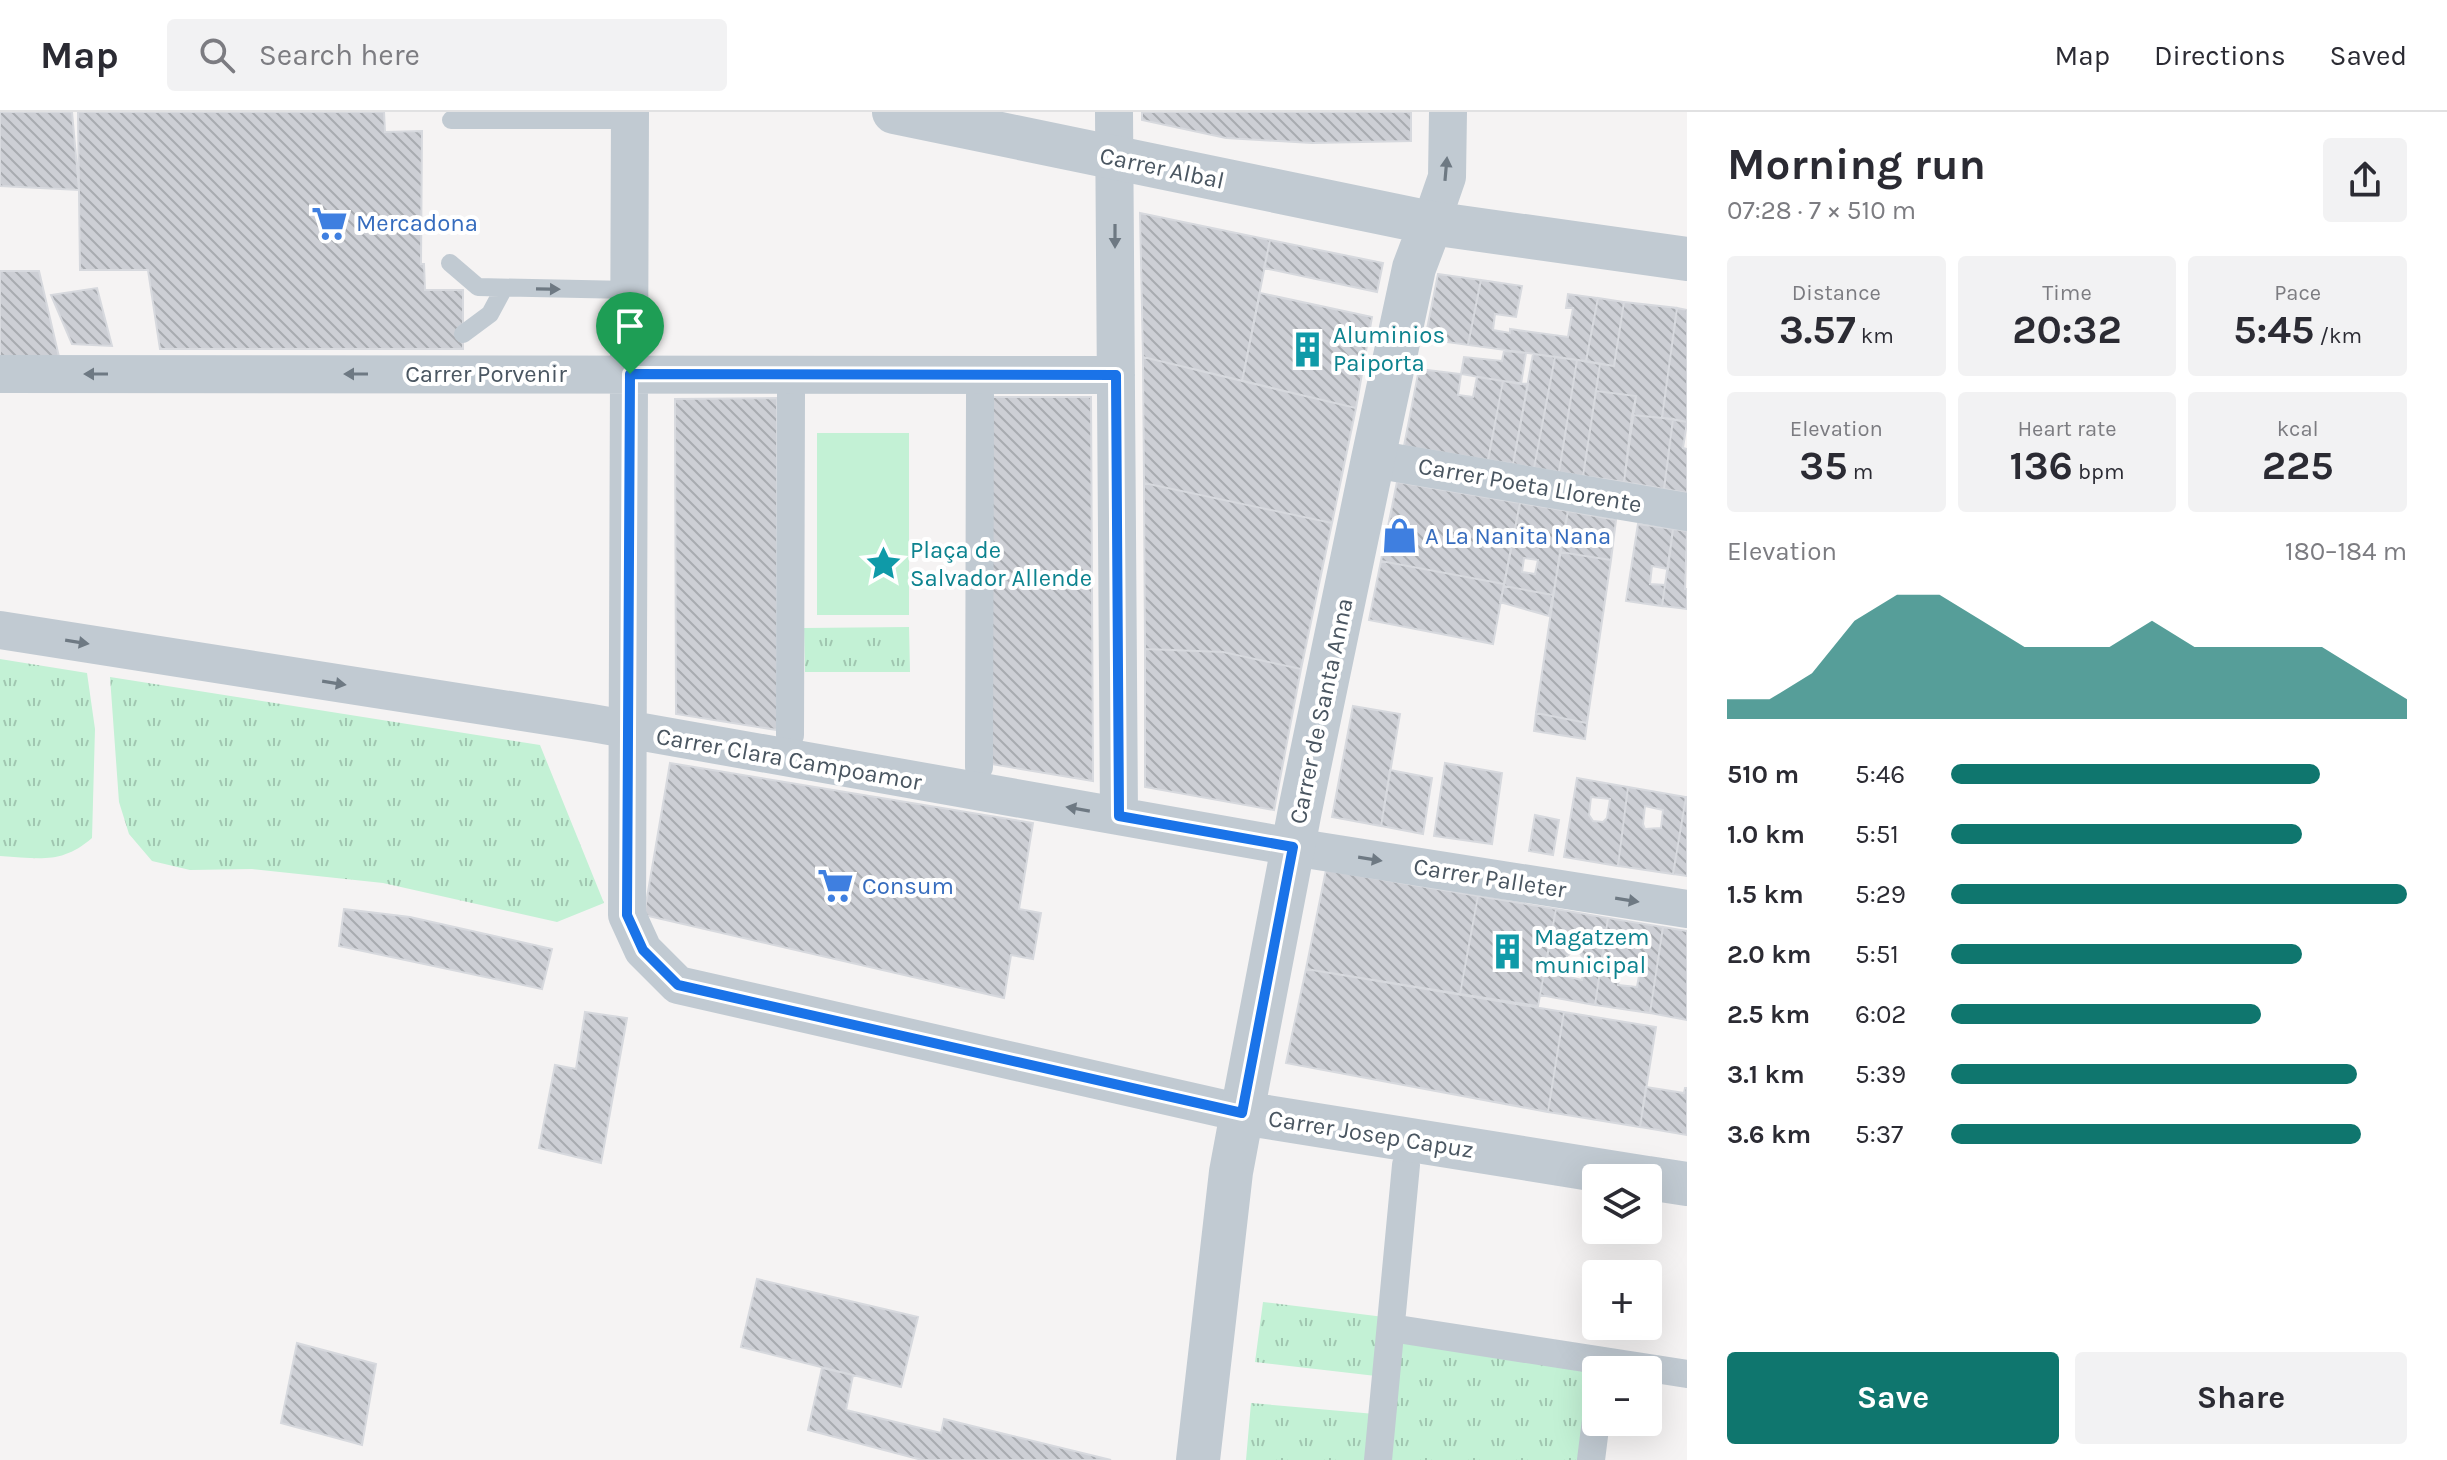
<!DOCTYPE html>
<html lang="en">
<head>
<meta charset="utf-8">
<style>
	body { margin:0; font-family:Karla,sans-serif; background:#f2f2f3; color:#2b2b33; height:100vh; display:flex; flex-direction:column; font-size:30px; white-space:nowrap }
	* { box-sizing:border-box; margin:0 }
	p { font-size:26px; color:#7c7c81 }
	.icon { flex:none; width:44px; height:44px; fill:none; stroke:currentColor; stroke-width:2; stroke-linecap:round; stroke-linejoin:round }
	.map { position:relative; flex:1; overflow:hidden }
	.side { display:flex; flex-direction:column; background:#fff; width:760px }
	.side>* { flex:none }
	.controls { position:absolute; left:1582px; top:1052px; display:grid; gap:16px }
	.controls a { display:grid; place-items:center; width:80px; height:80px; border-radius:8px; background:#fff; box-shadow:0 8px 32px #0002; font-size:40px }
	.pin { position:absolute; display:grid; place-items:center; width:68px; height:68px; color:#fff; margin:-82px -34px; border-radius:50% 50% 50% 0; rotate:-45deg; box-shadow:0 0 8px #0007 }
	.pin .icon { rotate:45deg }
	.round { display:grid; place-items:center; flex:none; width:84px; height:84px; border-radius:8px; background:#f2f2f3 }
	.head { display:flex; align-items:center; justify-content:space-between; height:136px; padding:0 40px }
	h1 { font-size:44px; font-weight:700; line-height:60px }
	.stats { display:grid; grid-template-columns:repeat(3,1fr); gap:12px; height:136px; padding:8px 40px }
	.stats div { display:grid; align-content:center; border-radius:8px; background:#f2f2f3; text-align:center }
	.stats b { font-size:40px; font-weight:700 }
	.stats small { font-size:22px; font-weight:400 }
	.stats p { font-size:22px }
	.chart { height:224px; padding:16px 40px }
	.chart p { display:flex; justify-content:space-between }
	.chart svg { width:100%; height:144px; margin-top:8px; fill:#0f766e; opacity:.7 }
	.primary-button { display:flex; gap:16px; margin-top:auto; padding:16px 40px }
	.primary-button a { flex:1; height:92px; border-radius:8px; background:#0f766e; color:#fff; font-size:32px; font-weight:700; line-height:92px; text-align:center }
	.primary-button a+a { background:#f2f2f3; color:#2b2b33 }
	ul { padding:0 40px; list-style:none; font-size:26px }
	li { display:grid; grid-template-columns:128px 96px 1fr; align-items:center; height:60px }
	li i { height:20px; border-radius:10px; background:#0f766e }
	header { display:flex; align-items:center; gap:48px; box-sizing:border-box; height:112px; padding:0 40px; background:#fff; border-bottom:2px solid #e1e1e2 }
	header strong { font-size:38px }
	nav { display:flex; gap:44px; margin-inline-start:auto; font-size:28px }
	.search { width:560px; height:72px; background:#f2f2f3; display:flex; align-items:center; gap:20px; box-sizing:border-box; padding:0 28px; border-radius:8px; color:#7c7c81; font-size:30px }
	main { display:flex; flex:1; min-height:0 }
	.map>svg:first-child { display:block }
	.grass { fill:url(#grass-tufts) }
	.garden { fill:#c3f1d5 }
	.building { fill:url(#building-back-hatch); stroke:#d7d9de; stroke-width:2; fill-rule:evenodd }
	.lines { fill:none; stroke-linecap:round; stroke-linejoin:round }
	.service { stroke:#c1cad2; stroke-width:18 }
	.pedestrian { stroke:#c1cad2; stroke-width:28 }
	.minor { stroke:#c1cad2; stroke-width:38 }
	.tertiary { stroke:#c1cad2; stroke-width:44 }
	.oneway { fill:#6e7983 }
	.route-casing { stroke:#fff; stroke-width:16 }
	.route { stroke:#1a73e8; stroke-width:10 }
	.labels { text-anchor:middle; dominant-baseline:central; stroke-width:8; stroke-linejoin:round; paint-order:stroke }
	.street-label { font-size:24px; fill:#4a5661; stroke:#fff }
	.shop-label { font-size:24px; fill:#366cbe; stroke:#fff; text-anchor:start }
	.culture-label { font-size:24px; fill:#0d838f; stroke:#fff; text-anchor:start }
</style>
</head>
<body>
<header>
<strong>Map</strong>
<div class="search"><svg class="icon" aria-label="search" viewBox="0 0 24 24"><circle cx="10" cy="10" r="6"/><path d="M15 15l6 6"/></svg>Search here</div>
<nav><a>Map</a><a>Directions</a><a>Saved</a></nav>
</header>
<main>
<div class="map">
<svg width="1687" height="1348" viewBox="0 0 1687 1348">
	<defs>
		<pattern id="grass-tufts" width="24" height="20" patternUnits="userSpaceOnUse" patternTransform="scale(2)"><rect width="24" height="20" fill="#c3f1d5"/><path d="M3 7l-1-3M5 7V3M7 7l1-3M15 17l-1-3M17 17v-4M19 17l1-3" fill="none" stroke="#a0c6b0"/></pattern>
		<pattern id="building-back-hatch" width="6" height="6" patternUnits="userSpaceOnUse" patternTransform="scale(2)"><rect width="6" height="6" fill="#cdcfd5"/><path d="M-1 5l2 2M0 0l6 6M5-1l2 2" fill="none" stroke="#a8abb0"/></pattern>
	</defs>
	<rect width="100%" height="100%" fill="#f5f3f3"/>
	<path class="grass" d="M909,515L910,560H805L804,516Z
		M0,547L87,561L95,617L92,726C61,753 38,746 0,744Z
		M110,565L540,633L604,791L557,810L383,771L252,757L190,758L152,749L129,722L119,690Z
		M1263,1190L1384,1205L1376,1264L1255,1250Z
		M1398,1225L1595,1253L1585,1348H1386Z
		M1251,1291L1375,1302L1371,1348H1246Z"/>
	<path class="garden" d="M817,321H909V503H817Z"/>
	<path class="building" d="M0,0H72L79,78L0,74Z
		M78,0H384L385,20L422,19L421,152H424L425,178H463V237H160L148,158H80Z
		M1142,0H1411V29L1312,31L1226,26L1142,8Z
		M1140,101L1270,128L1242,269L1143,245Z
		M1270,128L1383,151L1377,180L1264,156Z
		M0,159H39L59,245L0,244Z
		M1438,162L1481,168L1468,233L1425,227Z
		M1481,168L1522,174L1516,205L1495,202L1493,218L1510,221V217L1568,225L1573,196H1566L1568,182L1598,186L1586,249L1468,233Z
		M97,176L112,234L72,232L51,183Z
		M1260,181L1372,205L1356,296L1242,269Z
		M1598,186L1624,190L1614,254L1586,249Z
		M1624,190L1677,196L1662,306L1632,303L1636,284L1596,279L1600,252L1614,254Z
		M1677,196L1687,198V310L1662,306Z
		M1504,239L1526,241L1521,272L1461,262L1464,245L1502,249Z
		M1533,242L1555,245L1534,356L1513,352Z
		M1143,245L1356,296L1332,411L1144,371Z
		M1555,245L1577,248L1559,360L1534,356Z
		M1577,248L1600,252L1583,364L1559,360Z
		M1419,257L1461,262L1458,283L1473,285L1477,265L1503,269L1488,348L1404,334Z
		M1503,269L1528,272L1513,352L1488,348Z
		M1596,279L1636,284L1624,370L1583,364Z
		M990,285H1091L1093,669L991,652Z
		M777,286V618L676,602L675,287Z
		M1632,303L1673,307L1664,377L1624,370Z
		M1673,307L1687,310L1683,336L1687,337V381L1664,377Z
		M1397,370L1520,391L1504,472L1381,449Z
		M1144,371L1332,411L1301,557L1223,540L1145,537Z
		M1520,391L1568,399L1553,483L1504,474ZM1524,446L1538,448L1535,462L1522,460Z
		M1568,399L1616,408L1611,448L1560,440Z
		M1638,412L1673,417L1668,457L1652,454L1650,472L1665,473L1662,494L1626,489Z
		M1673,417L1687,419L1685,477H1687V497L1662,494Z
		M1560,440L1611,448L1587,611L1536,601Z
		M1381,449L1504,472L1493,532L1369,508Z
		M1504,474L1553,483L1549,504L1500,490Z
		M1145,537L1223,540L1301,557L1274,698L1145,675Z
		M1353,594L1400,602L1381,714L1332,705Z
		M1536,601L1587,611L1585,627L1534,619Z
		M670,651L1033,711L1019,797L1041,801L1033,847L1011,843L1004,886L644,803Z
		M1445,651L1502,661L1492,732L1434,724Z
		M1390,658L1432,666L1423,722L1381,714Z
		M1577,666L1628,675L1618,754L1564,745ZM1591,685L1610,687L1607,706L1603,710L1593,709L1589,703Z
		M1628,675L1686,685L1673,762L1618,754ZM1645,694L1663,698L1661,716L1645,717L1643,712Z
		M1686,685H1687V764L1673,762Z
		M1535,703L1559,708L1553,743L1529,739Z
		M1326,758L1478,784L1460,882L1306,857Z
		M1478,784L1556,797L1538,894L1460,882Z
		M344,797L410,805L552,837L542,877L339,834Z
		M1556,797L1608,806L1595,893L1540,883ZM1573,840L1580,841L1585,850L1582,868L1564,864L1567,844Z
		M1608,806L1663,815L1650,901L1595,893ZM1628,848L1634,849L1640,858L1637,875L1618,873L1621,853Z
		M1663,815L1687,819V908L1650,901Z
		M1306,857L1564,900L1548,1000L1286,951Z
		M585,900L627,906L601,1051L539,1036L555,953L576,957Z
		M1564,900L1656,915L1640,1015L1548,1000Z
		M1646,975L1684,981L1685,976H1687V1023L1640,1015Z
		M757,1167L918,1205L901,1275L741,1235Z
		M297,1231L376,1252L362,1333L281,1311Z
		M822,1256L853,1263L846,1298L941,1321L944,1307L1111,1348H922L808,1318Z"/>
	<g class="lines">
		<path class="service" d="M451,8H630
			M450,151L478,175L630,178
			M463,222L490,202L504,176"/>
		<path class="pedestrian" d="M790,623L791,282
			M979,655L980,283
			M1391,1216L1687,1262
			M1378,1348L1406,1053
			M1591,1348L1596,1308"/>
		<path class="minor" d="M630,0L627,803L643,838L678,873L1242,1001
			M1114,0L1119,704
			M1431,111L1447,65L1448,0
			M0,262L1116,263
			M1373,347L1687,400
			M0,518L592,611L1293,735L1687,797"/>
		<path class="tertiary" d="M894,0L1431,111L1687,147
			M1242,1001L1647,1066
			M1648,1066L1687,1072
			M1198,1348L1231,1060L1242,1001L1300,698L1373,347L1414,156L1431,111"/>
	</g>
	<defs><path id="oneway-solid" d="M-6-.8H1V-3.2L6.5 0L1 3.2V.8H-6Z" transform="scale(2)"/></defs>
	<g class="oneway">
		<use href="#oneway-solid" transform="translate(1446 57) rotate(-85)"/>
		<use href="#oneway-solid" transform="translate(1115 124) rotate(90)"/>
		<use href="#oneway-solid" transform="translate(548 177) rotate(1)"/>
		<use href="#oneway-solid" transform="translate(96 262) rotate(180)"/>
		<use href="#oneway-solid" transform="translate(356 262) rotate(180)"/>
		<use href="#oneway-solid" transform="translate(77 530) rotate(9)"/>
		<use href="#oneway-solid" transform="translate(334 571) rotate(9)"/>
		<use href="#oneway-solid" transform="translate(1078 697) rotate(-170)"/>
		<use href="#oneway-solid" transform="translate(1370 747) rotate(9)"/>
		<use href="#oneway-solid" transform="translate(1627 788) rotate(9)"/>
	</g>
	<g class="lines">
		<defs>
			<path id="route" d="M630,262L1116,263L1119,704L1293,735L1242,1001L678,873L643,838L627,803Z"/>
		</defs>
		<use href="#route" class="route-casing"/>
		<use href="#route" class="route"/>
	</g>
	<defs>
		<symbol id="supermarket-bare" viewBox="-9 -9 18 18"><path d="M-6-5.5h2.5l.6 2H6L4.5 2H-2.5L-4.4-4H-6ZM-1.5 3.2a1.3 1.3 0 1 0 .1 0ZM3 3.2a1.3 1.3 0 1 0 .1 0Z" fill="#3f7fe0" stroke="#fff" stroke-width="2.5" paint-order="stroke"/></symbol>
		<symbol id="building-bare" viewBox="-9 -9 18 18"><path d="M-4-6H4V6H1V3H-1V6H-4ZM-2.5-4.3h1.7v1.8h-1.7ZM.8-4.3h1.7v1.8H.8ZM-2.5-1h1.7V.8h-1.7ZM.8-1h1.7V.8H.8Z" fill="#0f9aa8" stroke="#fff" stroke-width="2.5" paint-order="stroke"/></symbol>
		<symbol id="shop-bare" viewBox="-9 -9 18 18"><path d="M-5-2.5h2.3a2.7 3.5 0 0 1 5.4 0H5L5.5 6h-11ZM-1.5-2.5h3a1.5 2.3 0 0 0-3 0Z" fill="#3f7fe0" stroke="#fff" stroke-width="2.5" paint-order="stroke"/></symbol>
		<symbol id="sight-bare" viewBox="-9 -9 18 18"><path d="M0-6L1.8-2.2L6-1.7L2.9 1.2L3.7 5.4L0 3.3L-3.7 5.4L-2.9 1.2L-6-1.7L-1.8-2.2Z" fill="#0f9aa8" stroke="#fff" stroke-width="2.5" paint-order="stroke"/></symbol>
	</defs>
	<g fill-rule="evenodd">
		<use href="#supermarket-bare" x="304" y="86" width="51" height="51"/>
		<use href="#building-bare" x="1282" y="212" width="51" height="51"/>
		<use href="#shop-bare" x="1374" y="398" width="51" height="51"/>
		<use href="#sight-bare" x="858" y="426" width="51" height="51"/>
		<use href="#supermarket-bare" x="810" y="748" width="51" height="51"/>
		<use href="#building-bare" x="1482" y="814" width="51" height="51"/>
	</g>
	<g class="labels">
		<g class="street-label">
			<text transform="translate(1162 56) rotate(12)">Carrer Albal</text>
			<text x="486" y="262">Carrer Porvenir</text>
			<text transform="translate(1530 373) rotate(10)">Carrer Poeta Llorente</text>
			<text transform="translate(1321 599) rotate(-78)">Carrer de Santa Anna</text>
			<text transform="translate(789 647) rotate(10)">Carrer Clara Campoamor</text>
			<text transform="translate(1490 766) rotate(9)">Carrer Palleter</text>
			<text transform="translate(1371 1022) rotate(9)">Carrer Josep Capuz</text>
		</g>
		<g class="shop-label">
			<text x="356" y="111">Mercadona</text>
			<text x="1425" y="424">A La Nanita Nana</text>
			<text x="862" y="774">Consum</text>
		</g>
		<g class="culture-label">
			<text x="1333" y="223">Aluminios<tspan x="1333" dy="28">Paiporta</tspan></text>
			<text x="910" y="438">Plaça de<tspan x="910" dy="28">Salvador Allende</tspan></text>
			<text x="1534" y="825">Magatzem<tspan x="1534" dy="28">municipal</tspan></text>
		</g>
	</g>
</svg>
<div class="controls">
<a><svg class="icon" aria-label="layers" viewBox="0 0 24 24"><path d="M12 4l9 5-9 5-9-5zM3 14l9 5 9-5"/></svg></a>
<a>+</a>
<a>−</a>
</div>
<div class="pin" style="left:630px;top:262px;background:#1e9e55"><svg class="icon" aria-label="arrive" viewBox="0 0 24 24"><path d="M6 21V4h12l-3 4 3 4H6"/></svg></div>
</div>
<section class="side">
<div class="head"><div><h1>Morning run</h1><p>07:28 · 7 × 510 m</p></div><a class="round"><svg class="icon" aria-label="share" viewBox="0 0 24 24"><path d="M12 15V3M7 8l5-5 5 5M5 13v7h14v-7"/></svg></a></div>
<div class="stats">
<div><p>Distance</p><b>3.57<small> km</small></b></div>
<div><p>Time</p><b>20:32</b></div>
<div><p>Pace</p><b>5:45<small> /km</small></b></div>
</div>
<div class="stats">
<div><p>Elevation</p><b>35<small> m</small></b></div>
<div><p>Heart rate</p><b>136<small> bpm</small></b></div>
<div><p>kcal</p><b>225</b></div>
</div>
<div class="chart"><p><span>Elevation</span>180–184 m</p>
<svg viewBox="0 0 160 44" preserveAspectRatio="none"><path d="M0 44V38L10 38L20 30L30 14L40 6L50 6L60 14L70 22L80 22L90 22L100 14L110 22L120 22L130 22L140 22L150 30L160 38V44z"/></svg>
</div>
<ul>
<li><b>510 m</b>5:46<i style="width:81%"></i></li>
<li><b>1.0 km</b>5:51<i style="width:77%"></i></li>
<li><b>1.5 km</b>5:29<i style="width:100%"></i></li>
<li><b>2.0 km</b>5:51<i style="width:77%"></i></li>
<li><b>2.5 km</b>6:02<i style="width:68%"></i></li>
<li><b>3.1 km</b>5:39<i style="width:89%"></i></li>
<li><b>3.6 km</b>5:37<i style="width:90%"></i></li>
</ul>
<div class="primary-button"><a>Save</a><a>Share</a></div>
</section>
</main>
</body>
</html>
